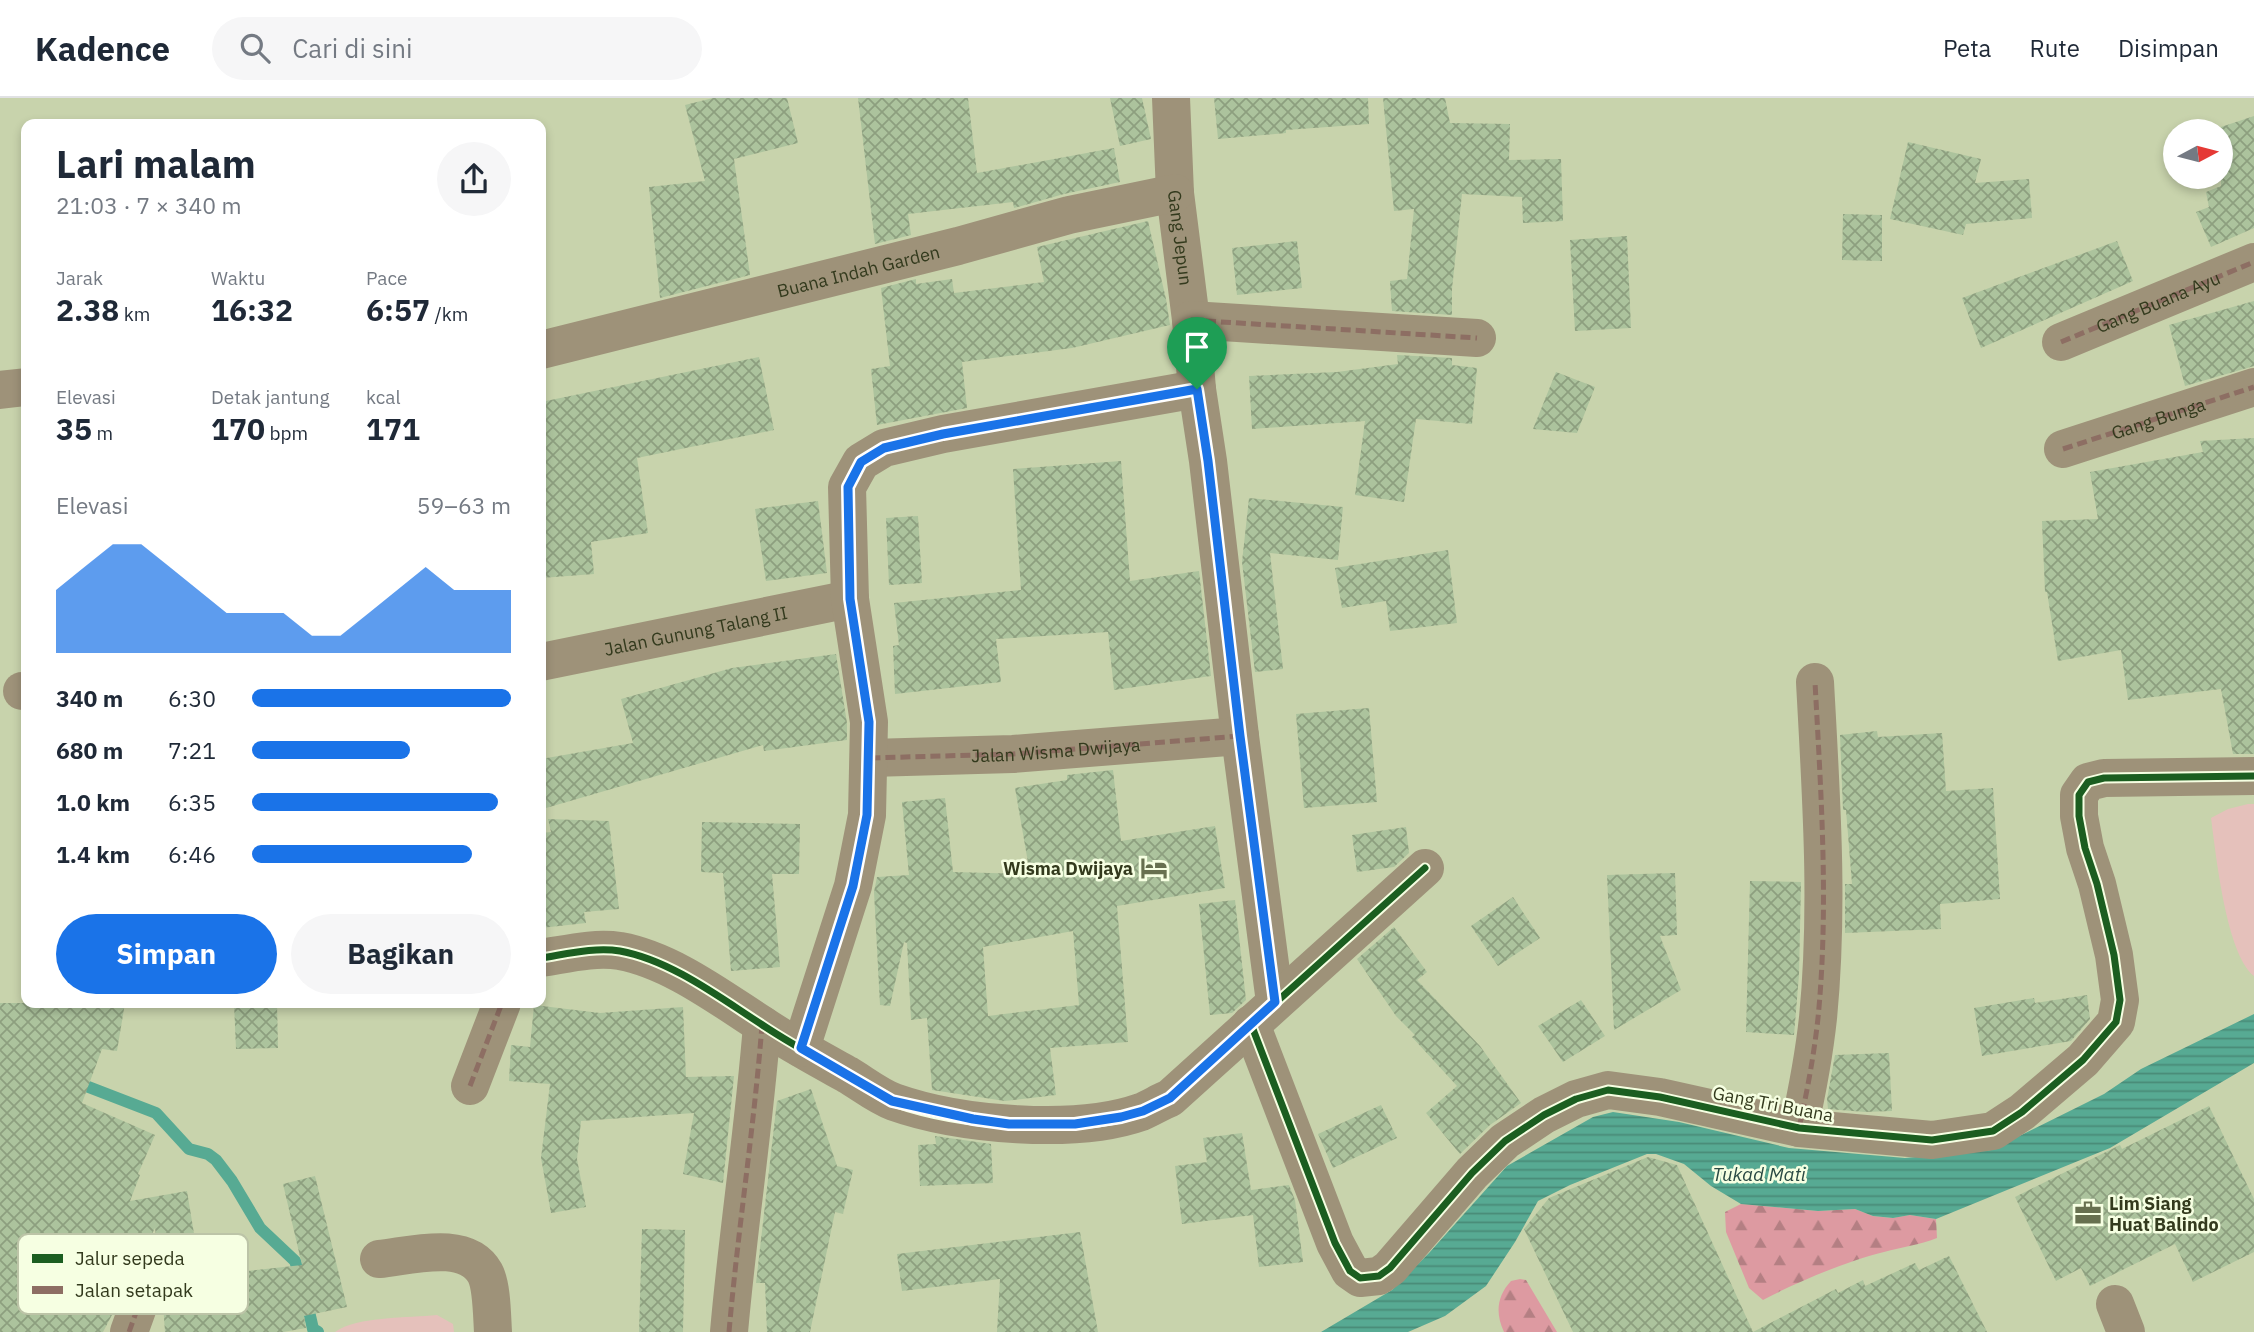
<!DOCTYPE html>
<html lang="id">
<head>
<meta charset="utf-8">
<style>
	body { margin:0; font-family:"IBM Plex Sans",sans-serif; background:#f6f6f7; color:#1f2937; height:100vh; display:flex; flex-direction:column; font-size:26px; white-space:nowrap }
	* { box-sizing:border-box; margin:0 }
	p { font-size:23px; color:#747a83 }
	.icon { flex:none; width:38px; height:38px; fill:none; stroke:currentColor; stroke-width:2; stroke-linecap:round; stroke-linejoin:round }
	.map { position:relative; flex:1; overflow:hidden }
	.side { position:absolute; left:21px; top:21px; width:525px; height:889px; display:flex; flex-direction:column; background:#fff; border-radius:14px; box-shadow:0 4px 10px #0003 }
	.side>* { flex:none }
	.needle { width:46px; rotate:83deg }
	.fabs { position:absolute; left:2163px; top:21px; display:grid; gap:14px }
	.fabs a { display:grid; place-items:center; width:70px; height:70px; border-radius:50%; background:#fff; box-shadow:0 4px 10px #0003; font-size:35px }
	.pin { position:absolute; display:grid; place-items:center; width:60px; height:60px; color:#fff; margin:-72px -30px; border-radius:50% 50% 50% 0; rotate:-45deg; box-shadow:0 0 7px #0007 }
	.pin .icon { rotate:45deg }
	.round { display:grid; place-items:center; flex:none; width:74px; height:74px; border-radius:37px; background:#f6f6f7 }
	.overview { display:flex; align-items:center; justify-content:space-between; height:119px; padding:0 35px }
	h1 { font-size:38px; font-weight:800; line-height:52px }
	.figures { display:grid; grid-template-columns:repeat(3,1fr); gap:10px; height:119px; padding:7px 35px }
	.figures div { display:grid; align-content:center }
	.figures b { font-size:30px; font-weight:800 }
	.figures small { font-size:19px; font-weight:400 }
	.figures p { font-size:19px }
	.chart { height:196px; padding:14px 35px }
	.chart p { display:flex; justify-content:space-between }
	.chart svg { width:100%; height:126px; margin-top:7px; fill:#1a73e8; opacity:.7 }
	.primary-button { display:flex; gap:14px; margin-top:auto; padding:14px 35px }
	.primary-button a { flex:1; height:80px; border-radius:42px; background:#1a73e8; color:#fff; font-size:28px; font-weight:800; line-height:80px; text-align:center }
	.primary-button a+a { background:#f6f6f7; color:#1f2937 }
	ul { padding:0 35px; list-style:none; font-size:23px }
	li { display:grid; grid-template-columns:112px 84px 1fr; align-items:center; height:52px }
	li i { height:18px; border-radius:9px; background:#1a73e8 }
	header { display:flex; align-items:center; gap:42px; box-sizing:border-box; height:98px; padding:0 35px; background:#fff; border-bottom:2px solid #e0e1e3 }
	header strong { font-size:33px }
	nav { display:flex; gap:38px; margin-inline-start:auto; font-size:24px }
	.search { width:490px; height:63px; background:#f6f6f7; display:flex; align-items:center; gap:18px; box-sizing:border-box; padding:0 24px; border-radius:38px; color:#747a83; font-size:26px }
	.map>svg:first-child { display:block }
	.green { fill:#e5c1bb }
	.forest { fill:url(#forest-firs) }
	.water { fill:url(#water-rules) }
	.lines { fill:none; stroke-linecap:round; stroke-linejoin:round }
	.stream { stroke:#57aa93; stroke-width:12 }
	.building { fill:url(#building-cross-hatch); fill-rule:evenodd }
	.minor { stroke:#9e9279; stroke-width:38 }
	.quiet { stroke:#8d6e63; stroke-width:5; stroke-dasharray:10 5; stroke-linecap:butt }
	.cycleway-casing { stroke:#f6ffe2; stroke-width:11 }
	.cycleway { stroke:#1b5e20; stroke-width:7 }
	.route-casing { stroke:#fff; stroke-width:14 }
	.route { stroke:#1a73e8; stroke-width:9 }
	.labels { text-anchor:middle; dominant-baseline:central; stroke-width:5; stroke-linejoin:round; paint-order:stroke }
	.street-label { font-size:18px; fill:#333a1d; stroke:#f6ffe2 }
	.poi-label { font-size:18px; font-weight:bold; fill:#333a1d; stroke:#f6ffe2; text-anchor:end }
	.water-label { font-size:19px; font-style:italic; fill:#2a4a44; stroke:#f6ffe2 }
	.key { fill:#f6ffe2; stroke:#bcc4a7; stroke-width:2 }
	.key-label { font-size:19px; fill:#333a1d }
</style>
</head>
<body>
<header>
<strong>Kadence</strong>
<div class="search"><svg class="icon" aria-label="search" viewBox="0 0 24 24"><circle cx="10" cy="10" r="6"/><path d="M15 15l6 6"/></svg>Cari di sini</div>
<nav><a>Peta</a><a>Rute</a><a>Disimpan</a></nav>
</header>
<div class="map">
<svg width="2254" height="1234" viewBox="0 0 2254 1234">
	<defs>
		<pattern id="forest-firs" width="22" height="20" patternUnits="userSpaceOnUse" patternTransform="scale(1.75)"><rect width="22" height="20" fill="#dd9aa1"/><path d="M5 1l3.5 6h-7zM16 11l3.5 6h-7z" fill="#b47f83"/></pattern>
		<pattern id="water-rules" width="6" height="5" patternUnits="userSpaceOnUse" patternTransform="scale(1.75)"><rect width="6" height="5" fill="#57aa93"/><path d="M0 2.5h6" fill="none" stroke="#498b77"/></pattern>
		<pattern id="building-cross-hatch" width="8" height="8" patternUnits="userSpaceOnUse" patternTransform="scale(1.75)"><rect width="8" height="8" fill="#acc39d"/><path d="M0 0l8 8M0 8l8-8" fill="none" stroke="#8d9f7f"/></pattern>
	</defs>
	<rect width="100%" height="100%" fill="#c8d3ac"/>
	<path class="green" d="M2248,706H2254V878C2226,856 2216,756 2211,720L2228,711Z
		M437,1217L453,1226L454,1234H335C357,1218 409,1220 437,1217Z"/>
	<path class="forest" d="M1741,1106L1818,1113L1855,1111L1873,1118L1892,1120L1910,1117L1936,1121L1937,1140C1919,1147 1902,1149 1884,1154C1847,1163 1797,1184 1763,1202L1749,1190L1726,1134L1725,1114Z
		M1520,1181L1526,1182L1557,1234H1504C1495,1215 1497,1198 1511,1183Z"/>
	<path class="water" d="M2254,916V965L2110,1050L1936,1121L1910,1117L1893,1120L1873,1118L1855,1111L1818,1113L1741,1106L1711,1088L1684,1066L1656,1056H1647L1570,1087L1538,1103L1515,1144L1486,1188L1445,1218L1408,1234H1321L1392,1192L1429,1155L1507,1068L1593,1019L1613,1014L1679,1024L1789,1050L1905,1060L1991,1052L2104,996L2141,971Z"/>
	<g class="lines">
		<path class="stream" d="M73,983L156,1015L189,1051L208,1056L216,1062L232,1083L260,1130L295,1163L302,1183
			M306,1200L313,1231L318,1234"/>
	</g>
	<path class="building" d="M713,0H787L798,45L734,61L750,177L660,200L649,89L705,83L685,7Z
		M858,0H968L977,75L1114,50L1120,84L1064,96L1014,110L1013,104L908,116L911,137L875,146Z
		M1110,0H1142L1151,41L1120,48Z
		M1214,0H1368L1369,26L1286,32V35L1218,41Z
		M1383,0H1445L1450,25L1510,26L1509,62L1561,61L1563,123L1523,125L1522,99L1462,96L1452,191V217L1392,213L1390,183L1407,181L1414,111L1394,113Z
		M2254,18V130L2211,149L2196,114L2209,109L2206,94L2221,88V29Z
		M1908,44L1981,61L1975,85L2029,81L2032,120L1966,126L1963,137L1890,121Z
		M1843,116L1882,117V163L1842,162Z
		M1148,123L1166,201L1170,227L1072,250L962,264L967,310L877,327L871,271L890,268L881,190L916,181V186L952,181L954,195L1044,184L1037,149Z
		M1627,138L1631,230L1575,233L1570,142Z
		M1297,143L1302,190L1237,197L1232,150Z
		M2117,143L2133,183L1981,250L1962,200Z
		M2254,203V268L2185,288L2169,227Z
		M1397,257L1452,260V267L1477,270L1472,326L1416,321L1404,404L1355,397L1365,323L1252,331L1249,278L1337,274L1398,266Z
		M759,259L774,332L637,360L648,435L591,444L594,476L541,480V304Z
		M1556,274L1595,289L1577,335L1533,331Z
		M2254,340V656H2233L2221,591L2128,602L2121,552L2058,563L2047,494H2045L2042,423L2098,421L2090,374L2203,354L2200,343Z
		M1121,363L1130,483L1199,473L1211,578L1114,592L1108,534L996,541L1001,584L895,596L893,548L899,547L894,505L1021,492L1013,371Z
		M1249,400L1343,409L1338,462L1270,455L1283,571L1255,574L1242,464Z
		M818,403L827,475L766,483L755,411Z
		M918,418L922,485L889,487L886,420Z
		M1448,452L1457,525L1390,533L1386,503L1342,510L1335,470Z
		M836,556L847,625V642L764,653L763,647L546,710L541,682V661L633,645L621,601L732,570Z
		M1369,610L1377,704L1304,710L1296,616Z
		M1877,633L1878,639L1942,635L1946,693L1993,690L2000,801L1940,806L1941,831L1845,835V786H1852L1846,712H1843L1840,637Z
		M1113,672L1121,743L1215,728L1225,790L1117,808L1128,944L1050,950L1056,997L1005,1003L932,992L927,920L911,922L907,845L904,844L890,908L880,907L874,794L877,779L909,777L902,704L945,700L953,774L1030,776L1015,690L1067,682V677ZM1073,833L1079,907L988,918L983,849Z
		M548,721L609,723L619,811L584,814L586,825L541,830V735L551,734Z
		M702,724L800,726L799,776H772L780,869L731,873L723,775L701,774Z
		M1406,729L1409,755L1394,769L1357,774L1352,737Z
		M1675,775L1677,837L1660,838L1681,892L1614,932L1607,777Z
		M1750,783L1801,784L1799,877L1794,937L1746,934Z
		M1513,799L1540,840L1498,868L1471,828Z
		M1235,802L1246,902L1232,915L1210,917L1199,806Z
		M1394,829L1427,874L1417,882L1480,948L1521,1005L1490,1027L1460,1056L1426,1015L1457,988L1412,939L1415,937L1396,918L1357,861Z
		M2087,897L2090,921L2071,943L1982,958L1974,910L2034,900L2035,905Z
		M1581,902L1605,938L1563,964L1538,928Z
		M0,905H125L117,953L102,951L82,1005L155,1037L138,1076L140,1077L130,1103L187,1093L201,1178L302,1167L283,1086L315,1078L347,1209L304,1218L306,1230L283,1234H165L163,1205L173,1177L174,1167L168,1155L157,1149L155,1130L145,1150L137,1154L131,1163L113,1215L103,1234H0Z
		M234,905H277L278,950L236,951Z
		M534,907L600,915L683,909L686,979L734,978L723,1085L683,1076L694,1015L581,1023L577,1061L586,1109L551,1115L541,1060L550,986L509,983L511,947L530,949Z
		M1889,955L1892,1013L1865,1014L1828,1011L1827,1001L1835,957Z
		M811,991L837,1068L853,1072L843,1116L835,1114L810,1234H767L765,1185H756L777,1003Z
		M1381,1007L1397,1040L1333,1070L1318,1036Z
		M2209,1008L2254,1101V1154L2193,1184L2175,1146L2090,1188L2081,1170L2056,1183L2015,1099L2120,1047L2122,1051Z
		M1242,1035L1251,1092L1289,1087L1295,1102L1303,1164L1259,1169L1253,1117L1182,1126L1175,1068L1207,1064L1203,1040Z
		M935,1038L991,1046L993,1085L920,1088L918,1047L936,1046Z
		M1648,1059L1677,1067L1753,1234L1836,1191L1838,1195L1863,1182L1865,1188L1915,1165L1919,1172L1949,1158L1987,1234H1573L1524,1131L1549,1100Z
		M642,1131L685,1132L683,1234H639Z
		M1080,1134L1098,1234H997L1000,1181L902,1193L897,1156Z"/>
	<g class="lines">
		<g class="minor">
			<path id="s1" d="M1171,0L1175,95L1191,222L1197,291L1208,363L1240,638L1275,904"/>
			<path d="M1191,222L1477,240"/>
			<path d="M2061,244L2254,164"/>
			<path id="s2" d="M541,252L958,148L1069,117L1175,95"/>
			<path d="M0,292L26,289"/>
			<path d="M2063,351L2254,289"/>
			<path id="s3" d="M541,564L850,501"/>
			<path d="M22,593H26"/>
			<path id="s4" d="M870,660L1013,656L1240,638"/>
			<path d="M541,860C567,856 594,849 620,853C670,862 719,899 761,926C789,945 819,961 848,977C863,986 878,998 894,1004C959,1027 1076,1037 1141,1014C1151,1010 1160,1004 1170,1000L1425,770"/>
			<path d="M1251,926L1335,1145L1350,1173L1360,1180L1379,1178L1390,1170L1472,1075L1505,1043L1544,1017L1576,1001L1608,992L1660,999L1799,1030L1932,1042L1993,1033L2022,1014L2083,962L2116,924L2120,902L2114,857L2097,786L2085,750L2079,718V697L2088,684L2104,680L2254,678"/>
			<path d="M801,950L853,788L867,717L869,624L850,501L847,389L861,364L884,350L943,336L1197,291"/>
			<path d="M470,988L502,905"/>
			<path d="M1799,1030C1807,994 1814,957 1818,920C1829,808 1821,696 1815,584"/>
			<path d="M379,1161C410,1158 466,1141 485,1175C492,1188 492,1219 493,1234"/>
			<path d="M2115,1206L2126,1234"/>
			<path d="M129,1234L152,1170"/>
			<path d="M729,1234C738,1131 754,1030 762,927"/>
		</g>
		<g class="quiet">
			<path d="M1191,222L1477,240"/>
			<path id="s5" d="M2061,244L2254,164"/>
			<path id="s6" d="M2063,351L2254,289"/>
			<path d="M801,950L853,788L867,717L870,660L1013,656L1240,638"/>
			<path d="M470,988L502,905"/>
			<path d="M1799,1030C1807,994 1814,957 1818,920C1829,808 1821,696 1815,584"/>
			<path d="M129,1234L152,1170"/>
			<path d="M729,1234C738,1131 754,1030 762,927"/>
		</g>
		<defs>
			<path id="cycleway" d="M541,860C567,856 594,849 620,853C670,862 719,899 761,926C789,945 819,961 848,977C863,986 878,998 894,1004C959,1027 1076,1037 1141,1014C1151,1010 1160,1004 1170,1000L1425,770
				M1251,926L1335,1145L1350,1173L1360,1180L1379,1178L1390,1170L1472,1075L1505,1043L1544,1017L1576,1001L1608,992L1660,999L1799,1030L1932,1042L1993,1033L2022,1014L2083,962L2116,924L2120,902L2114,857L2097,786L2085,750L2079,718V697L2088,684L2104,680L2254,678"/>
		</defs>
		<use href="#cycleway" class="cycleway-casing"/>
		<use href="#cycleway" class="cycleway"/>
	</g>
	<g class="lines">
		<defs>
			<path id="route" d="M1197,291L1208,363L1240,638L1275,904L1170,1000L1143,1013L1121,1019L1075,1026H1009L973,1021L892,1003L801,950L853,788L867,717L869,624L850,501L848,389L861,364L884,350L943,336Z"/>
		</defs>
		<use href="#route" class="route-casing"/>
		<use href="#route" class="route"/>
	</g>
	<defs>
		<symbol id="hotel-bare" viewBox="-9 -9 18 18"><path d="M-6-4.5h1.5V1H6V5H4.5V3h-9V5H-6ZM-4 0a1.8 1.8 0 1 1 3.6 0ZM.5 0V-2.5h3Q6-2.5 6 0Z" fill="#67704f" stroke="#f6ffe2" stroke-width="2.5" paint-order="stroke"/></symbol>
		<symbol id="office-bare" viewBox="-9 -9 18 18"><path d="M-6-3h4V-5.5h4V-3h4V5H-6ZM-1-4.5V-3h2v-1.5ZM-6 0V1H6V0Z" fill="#67704f" stroke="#f6ffe2" stroke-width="2.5" paint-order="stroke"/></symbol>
	</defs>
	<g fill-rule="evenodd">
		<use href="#hotel-bare" x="1135" y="751" width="38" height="38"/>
		<use href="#office-bare" x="2069" y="1096" width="38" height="38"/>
	</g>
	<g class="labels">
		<g class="street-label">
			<text stroke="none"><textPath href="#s1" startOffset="140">Gang Jepun</textPath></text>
			<text stroke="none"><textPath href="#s2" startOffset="327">Buana Indah Garden</textPath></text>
			<text stroke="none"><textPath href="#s5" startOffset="105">Gang Buana Ayu</textPath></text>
			<text stroke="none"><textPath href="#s6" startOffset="100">Gang Bunga</textPath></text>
			<text stroke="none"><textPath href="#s3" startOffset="158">Jalan Gunung Talang II</textPath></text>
			<text stroke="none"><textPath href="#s4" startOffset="186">Jalan Wisma Dwijaya</textPath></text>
			<text transform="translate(1773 1006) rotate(11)">Gang Tri Buana</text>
		</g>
		<g class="poi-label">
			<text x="1133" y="770">Wisma Dwijaya</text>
			<text x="2109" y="1105" text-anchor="start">Lim Siang<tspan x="2109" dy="21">Huat Balindo</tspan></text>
		</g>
		<g class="water-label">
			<text x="1759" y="1076">Tukad Mati</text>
		</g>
	</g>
	<rect x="18" y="1136" width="230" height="80" rx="10" class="key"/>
	<rect x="32" y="1156" width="31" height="9" fill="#1b5e20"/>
	<rect x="32" y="1188" width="31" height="8" fill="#8d6e63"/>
	<g class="key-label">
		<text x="75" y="1167">Jalur sepeda</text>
		<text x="75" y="1199">Jalan setapak</text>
	</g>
</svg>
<div class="fabs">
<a><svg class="needle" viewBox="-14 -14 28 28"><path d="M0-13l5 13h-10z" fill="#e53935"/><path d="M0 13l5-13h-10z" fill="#747a83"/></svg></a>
</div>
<div class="pin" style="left:1197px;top:291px;background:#1e9e55"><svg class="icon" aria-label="arrive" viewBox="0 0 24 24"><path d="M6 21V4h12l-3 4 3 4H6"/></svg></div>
<section class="side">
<div class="overview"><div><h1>Lari malam</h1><p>21:03 · 7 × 340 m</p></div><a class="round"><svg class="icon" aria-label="share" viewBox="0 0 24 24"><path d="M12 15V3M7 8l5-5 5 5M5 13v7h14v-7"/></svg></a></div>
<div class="figures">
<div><p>Jarak</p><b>2.38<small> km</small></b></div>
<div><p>Waktu</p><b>16:32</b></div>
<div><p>Pace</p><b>6:57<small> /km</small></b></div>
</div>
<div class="figures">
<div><p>Elevasi</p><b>35<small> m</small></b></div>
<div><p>Detak jantung</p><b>170<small> bpm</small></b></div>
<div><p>kcal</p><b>171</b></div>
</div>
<div class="chart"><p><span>Elevasi</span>59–63 m</p>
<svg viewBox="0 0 160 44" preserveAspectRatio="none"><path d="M0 44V22L10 14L20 6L30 6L40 14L50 22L60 30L70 30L80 30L90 38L100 38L110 30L120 22L130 14L140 22L150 22L160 22V44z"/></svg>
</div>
<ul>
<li><b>340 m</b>6:30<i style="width:100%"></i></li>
<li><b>680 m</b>7:21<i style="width:61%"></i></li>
<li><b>1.0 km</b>6:35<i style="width:95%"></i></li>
<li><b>1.4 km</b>6:46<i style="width:85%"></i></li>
</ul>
<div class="primary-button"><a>Simpan</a><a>Bagikan</a></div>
</section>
</div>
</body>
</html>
